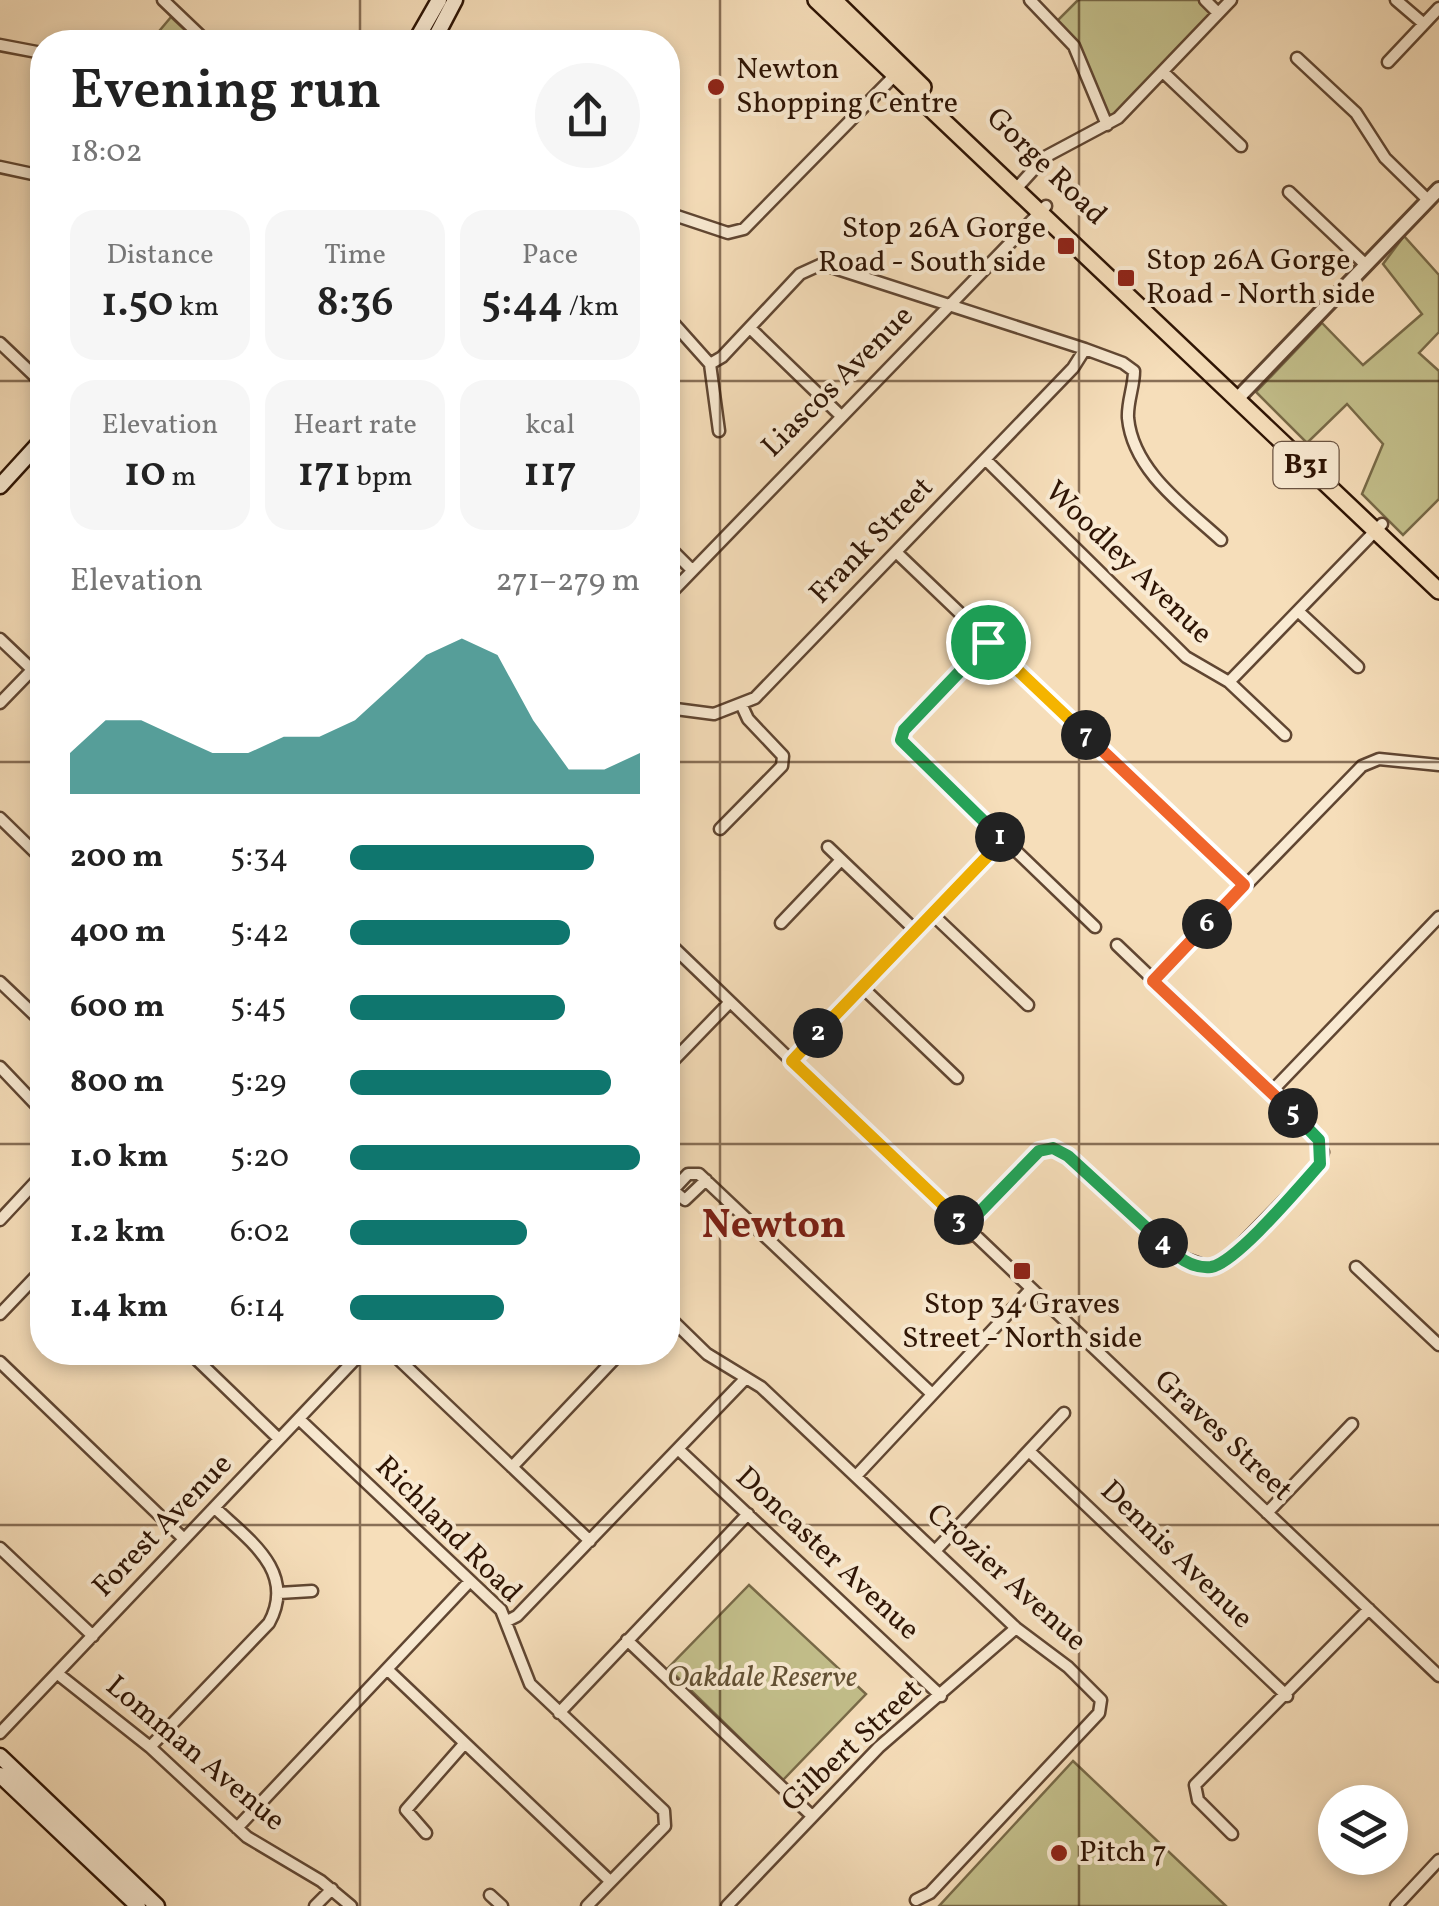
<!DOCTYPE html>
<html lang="en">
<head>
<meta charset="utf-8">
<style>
	body { margin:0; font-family:Vollkorn,serif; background:#f6f6f6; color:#222; height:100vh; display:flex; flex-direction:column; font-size:38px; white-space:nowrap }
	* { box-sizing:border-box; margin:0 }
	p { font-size:32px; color:#767676 }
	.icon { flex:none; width:55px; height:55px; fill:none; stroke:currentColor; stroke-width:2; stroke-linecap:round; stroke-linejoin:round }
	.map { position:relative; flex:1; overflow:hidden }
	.drawer { position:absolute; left:30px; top:30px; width:650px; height:1335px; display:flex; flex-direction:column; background:#fff; border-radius:40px; box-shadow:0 5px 15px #0003 }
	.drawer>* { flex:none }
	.buttons { position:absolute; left:1318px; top:1785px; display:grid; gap:20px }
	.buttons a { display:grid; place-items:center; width:90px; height:90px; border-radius:50%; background:#fff; box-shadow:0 5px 15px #0003; font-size:50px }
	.pin { position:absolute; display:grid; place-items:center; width:85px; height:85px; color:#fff; margin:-42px; border:5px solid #fff; border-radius:50%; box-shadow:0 2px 10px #0007 }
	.km { position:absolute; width:50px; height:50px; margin:-25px; border-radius:50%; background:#222; color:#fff; font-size:28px; line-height:50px; text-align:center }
	.round { display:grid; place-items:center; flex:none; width:105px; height:105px; border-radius:52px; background:#f6f6f6 }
	.overview { display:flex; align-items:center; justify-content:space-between; height:170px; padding:0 40px }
	h1 { font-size:55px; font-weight:600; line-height:75px }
	.metrics { display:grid; grid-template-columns:repeat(3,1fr); gap:15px; height:170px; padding:10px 40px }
	.metrics div { display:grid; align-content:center; border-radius:25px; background:#f6f6f6; text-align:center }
	.metrics b { font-size:42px; font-weight:600 }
	.metrics small { font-size:28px; font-weight:400 }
	.metrics p { font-size:28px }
	.chart { height:280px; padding:20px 40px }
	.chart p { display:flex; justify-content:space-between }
	.chart svg { width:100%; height:180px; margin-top:10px; fill:#0f766e; opacity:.7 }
	ul { padding:0 40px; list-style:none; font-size:32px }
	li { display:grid; grid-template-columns:160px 120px 1fr; align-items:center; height:75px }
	li i { height:25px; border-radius:12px; background:#0f766e }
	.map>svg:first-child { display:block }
	.green { fill:#c3bf8b; stroke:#786a48; stroke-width:2.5 }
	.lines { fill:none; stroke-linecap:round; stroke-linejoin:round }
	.minor-casing { stroke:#604632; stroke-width:15 }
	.tertiary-casing { stroke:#604632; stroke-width:18 }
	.secondary-casing { stroke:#2e1404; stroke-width:19 }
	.primary-casing { stroke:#2e1404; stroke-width:20 }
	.minor { stroke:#f9ead2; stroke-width:10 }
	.tertiary { stroke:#f9ead2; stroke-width:12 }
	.secondary { stroke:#f9ead2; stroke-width:14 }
	.primary { stroke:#f6deba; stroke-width:15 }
	.split-1-casing { stroke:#fff; stroke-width:20 }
	.split-2-casing { stroke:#fff; stroke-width:20 }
	.split-3-casing { stroke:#fff; stroke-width:20 }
	.split-4-casing { stroke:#fff; stroke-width:20 }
	.split-5-casing { stroke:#fff; stroke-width:20 }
	.split-6-casing { stroke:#fff; stroke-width:20 }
	.split-7-casing { stroke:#fff; stroke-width:20 }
	.split-8-casing { stroke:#fff; stroke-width:20 }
	.split-1 { stroke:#22a559; stroke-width:12 }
	.split-2 { stroke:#f5b400; stroke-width:12 }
	.split-3 { stroke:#f5b400; stroke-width:12 }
	.split-4 { stroke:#22a559; stroke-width:12 }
	.split-5 { stroke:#22a559; stroke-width:12 }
	.split-6 { stroke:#f0652b; stroke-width:12 }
	.split-7 { stroke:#f0652b; stroke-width:12 }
	.split-8 { stroke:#f5b400; stroke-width:12 }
	.grid { fill:none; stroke:#2e1404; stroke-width:2.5; stroke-opacity:0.55 }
	.poi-dot { fill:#8f2418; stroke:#f9ead2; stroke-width:4 }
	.labels { text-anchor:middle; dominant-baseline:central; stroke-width:8; stroke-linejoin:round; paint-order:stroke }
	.shield { fill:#f9ead2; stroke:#6b5442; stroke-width:2.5 }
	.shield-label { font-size:28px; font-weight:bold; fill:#2e1404 }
	.poi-label { font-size:30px; fill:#2e1404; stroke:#f9ead2; text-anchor:start }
	.street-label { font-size:30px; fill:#2e1404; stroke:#f9ead2 }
	.park-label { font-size:30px; font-style:italic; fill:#625033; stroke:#f9ead2 }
	.district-label { font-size:40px; font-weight:bold; fill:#7a1f14; stroke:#f9ead2 }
</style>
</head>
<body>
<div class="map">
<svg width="1439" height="1906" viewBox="0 0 1439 1906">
	<rect width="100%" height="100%" fill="#f6deba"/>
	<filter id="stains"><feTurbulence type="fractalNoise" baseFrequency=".002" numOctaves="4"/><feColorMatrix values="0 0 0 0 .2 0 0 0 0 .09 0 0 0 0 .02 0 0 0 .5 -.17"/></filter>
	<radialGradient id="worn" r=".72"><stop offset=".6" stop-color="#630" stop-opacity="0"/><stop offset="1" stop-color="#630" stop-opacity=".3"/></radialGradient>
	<path class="green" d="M1078,0H1199L1213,13L1109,119L1079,46L1057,21Z
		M171,17L198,42H150Z
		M1404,236L1439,275V332L1419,353L1439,371V499L1403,535L1362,494L1383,444L1347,404L1307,443L1256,392L1322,323L1363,365L1422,314L1383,264Z
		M749,1585L866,1694L783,1780L668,1668Z
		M1073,1761L1226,1906H939Z"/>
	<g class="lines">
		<defs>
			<path id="minor" d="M163,0L207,42
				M1030,0L1074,46L1107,125
				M1205,0L1218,13
				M1396,0L1424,24
				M0,45L42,53
				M1297,58L1356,113L1385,158L1428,200
				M1388,62L1439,8
				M1163,72L1241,146
				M0,167L42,176
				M1016,189L1045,157L1118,118L1231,0
				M1289,192L1366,265
				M668,213L728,233L744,229L897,73
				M668,317L710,364L719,431
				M750,328L840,415
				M0,343L42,383
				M710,364L722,357L800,274L822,264L1085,349L1123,363L1134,371C1134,387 1127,402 1128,418C1133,471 1185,507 1221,540
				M986,460L1186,657L1229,682L1285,735
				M668,546L691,569
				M896,552L1244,885
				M668,596L1046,206
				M1298,611L1358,667
				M0,639L42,679
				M988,642L904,730L901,740L1095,927
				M1229,682L1382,524
				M0,703L33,669
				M668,708L714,714L755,698L1073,368L1085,349
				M0,818L42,859
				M720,829L782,766L783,756L748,719L742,706
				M828,847L916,931
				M932,914L1028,1005
				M781,923L841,860
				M668,942L958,1221
				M1153,981L1362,766L1379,759L1439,765
				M0,982L42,1022
				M862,987L957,1078
				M792,1061L1003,840
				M668,1066L730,1002
				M0,1067L42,1111
				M1271,1092L1439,917
				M706,1180L685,1200L673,1190L688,1174H699L932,1394
				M955 1227a10 10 0 1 1 20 0a10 10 0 1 1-20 0Z
				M0,1220L42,1175
				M972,1220L1039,1151L1053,1148L1068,1156L1175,1255L1209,1267L1226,1260L1320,1164L1323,1152L1315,1134L1117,945
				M973,1233L1439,1676
				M1356,1267L1439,1345
				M0,1314L42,1270
				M668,1316L707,1354L761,1387L1016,1628L1068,1667L1101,1700L1099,1713L930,1893L916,1900
				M189,1352L279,1439
				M391,1352L590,1541
				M0,1362L184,1539
				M299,1419L501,1610L530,1684L664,1811L665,1826L587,1906
				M678,1449L941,1696
				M1030,1452L1287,1696
				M512,1467L621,1352
				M857,1475L1031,1289
				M1267,1513L1352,1424
				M0,1548L93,1636
				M935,1551L1064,1413
				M279,1593L312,1591
				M507,1621L517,1616L746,1378
				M627,1640L812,1816
				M388,1670L610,1881
				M58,1674L150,1747L247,1837L321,1881L351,1906
				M559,1713L748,1514
				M0,1733L362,1352
				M150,1747L269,1623C297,1572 249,1540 215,1508
				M237,1828L470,1581
				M426,1833L406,1810L464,1744
				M1232,1834L1198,1800L1195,1785L1369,1609
				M490,1895L502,1906
				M315,1906L332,1889
				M727,1906L879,1747L1016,1628
				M1396,1906L1439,1860"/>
			<path id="tertiary" d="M1237,399L1439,189"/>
			<path id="secondary" d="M415,42L439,0
				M433,42L455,0
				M0,486L42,440
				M0,1756L157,1906
				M0,1775L138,1906"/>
			<path id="primary" d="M816,0L1439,591
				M834,0L923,87"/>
		</defs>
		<use href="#minor" class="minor-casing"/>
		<use href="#tertiary" class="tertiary-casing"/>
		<use href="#secondary" class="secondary-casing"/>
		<use href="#primary" class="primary-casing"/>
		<use href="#minor" class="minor"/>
		<use href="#tertiary" class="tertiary"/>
		<use href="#secondary" class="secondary"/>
		<use href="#primary" class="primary"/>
	</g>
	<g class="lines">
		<defs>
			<path id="split-1" d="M988,642L904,730L901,740L1000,837"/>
			<path id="split-2" d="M818,1033L1003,840L1000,837"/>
			<path id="split-3" d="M818,1033L792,1061L959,1220"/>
			<path id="split-4" d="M959,1220H972L1039,1151L1053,1148L1068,1156L1163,1243"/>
			<path id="split-5" d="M1163,1243C1176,1256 1191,1269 1211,1267C1236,1263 1301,1185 1320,1164L1319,1140L1293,1113"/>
			<path id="split-6" d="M1207,924L1153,981L1293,1113"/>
			<path id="split-7" d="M1086,735L1244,885L1207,924"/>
			<path id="split-8" d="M988,642L1086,735"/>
		</defs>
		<use href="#split-1" class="split-1-casing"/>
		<use href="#split-2" class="split-2-casing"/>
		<use href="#split-3" class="split-3-casing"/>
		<use href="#split-4" class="split-4-casing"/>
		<use href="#split-5" class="split-5-casing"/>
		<use href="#split-6" class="split-6-casing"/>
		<use href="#split-7" class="split-7-casing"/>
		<use href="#split-8" class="split-8-casing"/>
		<use href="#split-1" class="split-1"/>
		<use href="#split-2" class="split-2"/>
		<use href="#split-3" class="split-3"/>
		<use href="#split-4" class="split-4"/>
		<use href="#split-5" class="split-5"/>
		<use href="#split-6" class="split-6"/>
		<use href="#split-7" class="split-7"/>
		<use href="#split-8" class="split-8"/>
	</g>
	<path class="grid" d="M360,0V42M720,0V1906M1079,0V1906M0,381H42M668,381H1439M0,762H42M668,762H1439M0,1144H42M668,1144H1439M360,1352V1906M0,1525H1439"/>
	<g class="poi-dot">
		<circle cx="716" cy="87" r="10"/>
		<rect x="1056" y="236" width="20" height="20" rx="5"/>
		<rect x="1116" y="268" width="20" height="20" rx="5"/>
		<rect x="1012" y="1261" width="20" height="20" rx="5"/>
		<circle cx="1059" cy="1853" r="10"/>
	</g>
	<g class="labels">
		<rect class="shield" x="1273.5" y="442" width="65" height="46" rx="8"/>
		<g class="shield-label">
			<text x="1306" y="465">B31</text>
		</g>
		<g class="poi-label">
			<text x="736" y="70">Newton<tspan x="736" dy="34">Shopping Centre</tspan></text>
			<text x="1046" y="229" text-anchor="end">Stop 26A Gorge<tspan x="1046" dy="34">Road - South side</tspan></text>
			<text x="1146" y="261">Stop 26A Gorge<tspan x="1146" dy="34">Road - North side</tspan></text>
			<text x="1022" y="1305" text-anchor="middle">Stop 34 Graves<tspan x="1022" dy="34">Street - North side</tspan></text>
			<text x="1079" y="1853">Pitch 7</text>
		</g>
		<g class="street-label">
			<text transform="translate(1046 167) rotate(44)">Gorge Road</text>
			<text transform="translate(838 382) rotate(-45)">Liascos Avenue</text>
			<text transform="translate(872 541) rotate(-46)">Frank Street</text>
			<text transform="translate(1128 563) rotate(44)">Woodley Avenue</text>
			<text transform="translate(1223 1436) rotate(43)">Graves Street</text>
			<text transform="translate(163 1526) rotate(-46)">Forest Avenue</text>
			<text transform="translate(448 1530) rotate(45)">Richland Road</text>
			<text transform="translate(827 1554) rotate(43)">Doncaster Avenue</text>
			<text transform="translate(1176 1555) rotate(44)">Dennis Avenue</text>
			<text transform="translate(1006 1578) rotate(42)">Crozier Avenue</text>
			<text transform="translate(852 1746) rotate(-43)">Gilbert Street</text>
			<text transform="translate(195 1754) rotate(40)">Lomman Avenue</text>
		</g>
		<g class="park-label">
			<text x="762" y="1678">Oakdale Reserve</text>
		</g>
		<g class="district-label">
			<text x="774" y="1227">Newton</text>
		</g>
	</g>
	<rect width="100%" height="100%" filter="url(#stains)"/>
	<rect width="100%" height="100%" fill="url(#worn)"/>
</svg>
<div class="buttons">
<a><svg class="icon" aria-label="layers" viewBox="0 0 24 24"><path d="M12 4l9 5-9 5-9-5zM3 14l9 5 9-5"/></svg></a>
</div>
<div class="pin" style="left:988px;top:642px;background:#1e9e55"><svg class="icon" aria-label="arrive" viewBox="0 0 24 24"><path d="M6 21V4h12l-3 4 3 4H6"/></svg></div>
<b class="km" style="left:1000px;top:837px">1</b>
<b class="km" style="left:818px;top:1033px">2</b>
<b class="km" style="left:959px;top:1220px">3</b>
<b class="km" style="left:1163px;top:1243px">4</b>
<b class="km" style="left:1293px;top:1113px">5</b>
<b class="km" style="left:1207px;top:924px">6</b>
<b class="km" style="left:1086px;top:735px">7</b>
<section class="drawer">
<div class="overview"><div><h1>Evening run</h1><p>18:02</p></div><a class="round"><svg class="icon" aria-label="share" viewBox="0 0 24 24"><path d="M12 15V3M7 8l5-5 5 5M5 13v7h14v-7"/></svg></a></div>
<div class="metrics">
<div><p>Distance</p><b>1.50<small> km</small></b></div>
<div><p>Time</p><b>8:36</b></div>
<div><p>Pace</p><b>5:44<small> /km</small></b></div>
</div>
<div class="metrics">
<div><p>Elevation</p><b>10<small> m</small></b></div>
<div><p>Heart rate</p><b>171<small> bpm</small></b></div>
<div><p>kcal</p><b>117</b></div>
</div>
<div class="chart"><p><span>Elevation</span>271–279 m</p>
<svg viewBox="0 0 160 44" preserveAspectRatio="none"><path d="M0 44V34L10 26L20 26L30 30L40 34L50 34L60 30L70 30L80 26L90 18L100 10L110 6L120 10L130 26L140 38L150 38L160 34V44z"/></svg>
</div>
<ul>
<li><b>200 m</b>5:34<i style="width:84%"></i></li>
<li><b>400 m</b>5:42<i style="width:76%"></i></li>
<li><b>600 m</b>5:45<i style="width:74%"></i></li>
<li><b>800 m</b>5:29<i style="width:90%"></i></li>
<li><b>1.0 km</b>5:20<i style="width:100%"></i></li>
<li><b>1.2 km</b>6:02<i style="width:61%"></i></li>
<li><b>1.4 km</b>6:14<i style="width:53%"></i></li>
</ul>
</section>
</div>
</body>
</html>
